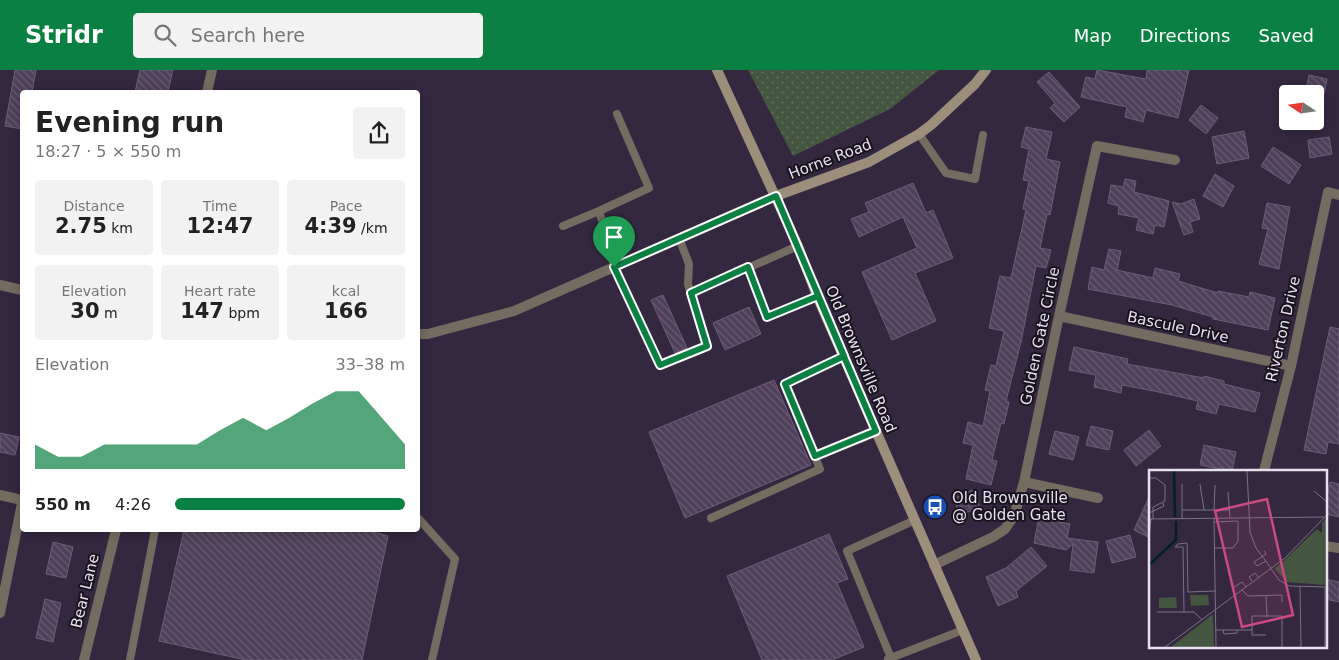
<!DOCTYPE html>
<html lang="en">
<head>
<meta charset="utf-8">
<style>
	body { margin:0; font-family:"DejaVu Sans",sans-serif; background:#f2f2f2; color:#222; height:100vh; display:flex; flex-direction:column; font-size:19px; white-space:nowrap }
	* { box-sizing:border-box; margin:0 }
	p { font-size:16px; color:#767676 }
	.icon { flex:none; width:28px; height:28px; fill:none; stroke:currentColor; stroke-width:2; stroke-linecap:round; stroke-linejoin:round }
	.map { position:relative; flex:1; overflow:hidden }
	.sheet { position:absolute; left:20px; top:20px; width:400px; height:442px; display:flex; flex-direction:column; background:#fff; border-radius:5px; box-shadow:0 2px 12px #0003 }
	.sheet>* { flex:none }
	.needle { width:32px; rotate:283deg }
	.controls { position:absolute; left:1279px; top:15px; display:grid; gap:10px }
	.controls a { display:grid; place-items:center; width:45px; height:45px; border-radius:5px; background:#fff; box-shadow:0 2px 12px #0003; font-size:25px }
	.pin { position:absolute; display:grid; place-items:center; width:42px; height:42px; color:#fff; margin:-51px -21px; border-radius:50% 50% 50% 0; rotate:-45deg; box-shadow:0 0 5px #0007 }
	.pin .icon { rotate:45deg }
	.round { display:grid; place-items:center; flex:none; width:52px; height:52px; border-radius:5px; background:#f2f2f2 }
	.head { display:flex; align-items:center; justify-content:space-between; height:85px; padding:0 15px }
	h1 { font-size:28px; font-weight:700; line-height:38px }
	.stats { display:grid; grid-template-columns:repeat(3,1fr); gap:8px; height:85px; padding:5px 15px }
	.stats div { display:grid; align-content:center; border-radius:5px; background:#f2f2f2; text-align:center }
	.stats b { font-size:21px; font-weight:700 }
	.stats small { font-size:14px; font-weight:400 }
	.stats p { font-size:14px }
	.chart { height:140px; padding:10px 15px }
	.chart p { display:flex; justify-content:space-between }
	.chart svg { width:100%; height:90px; margin-top:5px; fill:#0b8043; opacity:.7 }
	ul { padding:0 15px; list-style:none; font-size:16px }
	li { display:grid; grid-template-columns:80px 60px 1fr; align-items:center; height:38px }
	li i { height:12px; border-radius:6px; background:#0b8043 }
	header { display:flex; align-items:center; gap:30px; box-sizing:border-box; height:70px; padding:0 25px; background:#0b8043; color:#fff }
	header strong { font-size:24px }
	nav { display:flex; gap:28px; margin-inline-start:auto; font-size:18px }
	.search { width:350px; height:45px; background:#f2f2f2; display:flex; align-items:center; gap:12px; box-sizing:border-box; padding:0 18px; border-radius:5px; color:#767676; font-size:19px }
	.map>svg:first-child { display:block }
	.green { fill:url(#green-dots) }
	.building { fill:url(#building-back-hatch); stroke:#6c5e79 }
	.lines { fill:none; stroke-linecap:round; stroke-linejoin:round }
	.service { stroke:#746c60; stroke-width:8 }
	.minor { stroke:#746c60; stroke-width:10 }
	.tertiary { stroke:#746c60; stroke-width:10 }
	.secondary { stroke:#9b8f7c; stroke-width:10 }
	.route-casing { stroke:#fff; stroke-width:10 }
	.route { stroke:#0b8043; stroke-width:6 }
	.labels { text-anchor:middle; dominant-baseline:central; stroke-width:4; stroke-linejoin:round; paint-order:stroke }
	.street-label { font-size:15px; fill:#e7e0ef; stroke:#18131e }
	.poi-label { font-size:15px; fill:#e7e0ef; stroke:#18131e; text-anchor:start }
	.inset-river { fill:none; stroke:#042022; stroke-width:2.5 }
	.inset-road { fill:none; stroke:#7b7286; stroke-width:1 }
	.view { fill:#cb4a80; fill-opacity:0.15; stroke:#cb4a80; stroke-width:2.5 }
	.inset-edge { fill:none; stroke:#e7e0ef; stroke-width:2.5 }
</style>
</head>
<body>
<header>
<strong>Stridr</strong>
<div class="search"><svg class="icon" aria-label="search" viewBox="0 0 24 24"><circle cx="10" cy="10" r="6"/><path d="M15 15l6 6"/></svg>Search here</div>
<nav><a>Map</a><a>Directions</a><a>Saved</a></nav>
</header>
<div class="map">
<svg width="1339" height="590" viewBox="0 0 1339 590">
	<defs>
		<pattern id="green-dots" width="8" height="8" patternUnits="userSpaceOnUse" patternTransform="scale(1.25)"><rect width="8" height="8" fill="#445640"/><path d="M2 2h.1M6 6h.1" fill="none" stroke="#5f6e5c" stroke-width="1.8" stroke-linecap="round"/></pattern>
		<pattern id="building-back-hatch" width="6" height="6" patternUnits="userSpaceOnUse" patternTransform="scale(1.25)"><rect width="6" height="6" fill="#4e405a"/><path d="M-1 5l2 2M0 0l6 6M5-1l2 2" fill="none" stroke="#685b72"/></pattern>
	</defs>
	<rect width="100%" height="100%" fill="#332840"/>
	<path class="green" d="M748,0H939L890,39L793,86Z"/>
	<path class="building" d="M15,0H36L32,22H22V59L5,56Z
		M140,0H173L168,22H135Z
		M1097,0L1146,9L1147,0H1189L1178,48L1146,40L1143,52L1125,47L1127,37L1081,27L1086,7L1095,9Z
		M1049,2L1080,37L1064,52L1050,38L1055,33L1037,12Z
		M1309,5L1327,9L1320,45L1315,44V24H1305Z
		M1201,35L1218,48L1206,64L1189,50Z
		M1026,57L1052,62L1046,89L1060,92L1050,145L1047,144L1040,178L1051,180L1046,198L1036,196L1021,272L1006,331L1009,332L1004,354L1001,353L992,390L997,391L991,415L966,409L973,375L963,373L968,352L983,356L990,321L985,320L991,295L996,296L1004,261L989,258L1000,206L1011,208L1026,140L1023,139L1029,111L1023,110L1029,79L1021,77Z
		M1244,61L1249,88L1217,94L1212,67Z
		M1329,67L1332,84L1310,88L1308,70Z
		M1273,77L1301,95L1289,114L1261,96Z
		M1215,104L1234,116L1223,137L1203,126Z
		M1125,109L1136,111L1134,122L1169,131L1164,157L1155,155L1153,164L1136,160L1139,148L1118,144L1119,136L1108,133L1111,115L1123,117Z
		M913,113L926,143L933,140L953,188L915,203L936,251L892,270L862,202L917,178L903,147L859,167L851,149L869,142L865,133Z
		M1194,129L1200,149L1190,152L1193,162L1184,165L1172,132L1181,134Z
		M1267,133L1290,137L1279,199L1259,194L1268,159L1262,158Z
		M1109,179L1121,181L1117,200L1153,208L1155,198L1180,204L1178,211L1218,223V221L1249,227L1250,222L1275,228L1268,260L1213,249V247L1172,235L1088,219L1092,197L1104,200Z
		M663,225L687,278L675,283L651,230Z
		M749,237L761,264L725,280L713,253Z
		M1330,257L1339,259V374L1328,372L1326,384L1304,380Z
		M1074,277L1128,289L1127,294L1204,308V306L1224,311V314L1260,323L1255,342L1219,334L1216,344L1196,339L1198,331L1154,321L1122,315L1121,323L1094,317L1096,305L1069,300Z
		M774,310L811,395L685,448L649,362Z
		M1091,356L1113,361L1109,380L1086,375Z
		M1149,360L1161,376L1136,396L1124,380Z
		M1055,361L1079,367L1073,390L1049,384Z
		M0,363L19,367L15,385L0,382Z
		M1204,375L1236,382L1232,401L1200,395Z
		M1330,412L1339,414V447L1325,444V432Z
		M972,420L980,437L961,445L953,429Z
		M1150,425V468L1134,460Z
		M1039,448L1070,454L1067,468L1098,472L1094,503L1070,500L1073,474L1066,480L1034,473Z
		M184,460H365L388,466L362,590H246L159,571Z
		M829,464L848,509L837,513L864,577L832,590H762L727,506Z
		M1130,465L1136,487L1112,493L1106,471Z
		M53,472L73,477L66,508L46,504Z
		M1031,477L1047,496L1016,521L1018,527L998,536L986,507L1006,498Z
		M1325,509L1339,512V532L1325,529Z
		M45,529L61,533L53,572L36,568Z"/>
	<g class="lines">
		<path class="service" d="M919,64L946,103L975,109L983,65
			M599,141L649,118L617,44
			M563,156L599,141L608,169L614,197L660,295L707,276L688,214L689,194L679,168
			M748,197L767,247L817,226
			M691,223L798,176
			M844,286L785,314L815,387L876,361
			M418,448L455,489L432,590
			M711,448L820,399L815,387
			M891,588L847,481L915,450
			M888,589L963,560
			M130,590L155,460"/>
		<path class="minor" d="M1059,246L1291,296
			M1264,401L1291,296L1328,122L1339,125
			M1024,412L1098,428
			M0,425L22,430
			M1325,476L1339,478
			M934,495L993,467L1005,459L1014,446L1024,412L1059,246L1097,76L1175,90
			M0,543L22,433"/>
		<path class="tertiary" d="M207,22L212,0
			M0,215L22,220
			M418,264H428L514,241L776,126
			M84,590L116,460"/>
		<path class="secondary" d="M717,0L798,176L817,226L976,590
			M776,126L869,92L919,64L931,55L975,14L986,0"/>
	</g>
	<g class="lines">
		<defs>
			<path id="route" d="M614,197L776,126L844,286L785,314L815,386L876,361L818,226L767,247L748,197L691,223L707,276L660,295L614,197"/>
		</defs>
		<use href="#route" class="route-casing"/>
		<use href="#route" class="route"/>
	</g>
	<defs>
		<symbol id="bus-disc" viewBox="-11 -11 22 22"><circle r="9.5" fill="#1a4fb4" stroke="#18131e"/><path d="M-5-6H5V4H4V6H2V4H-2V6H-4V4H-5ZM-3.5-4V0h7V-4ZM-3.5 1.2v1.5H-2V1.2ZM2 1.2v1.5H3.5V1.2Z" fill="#fff"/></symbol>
	</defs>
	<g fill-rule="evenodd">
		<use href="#bus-disc" x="921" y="423" width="28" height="28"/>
	</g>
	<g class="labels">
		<g class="street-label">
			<text transform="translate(830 89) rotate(-21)">Horne Road</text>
			<text transform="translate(1178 257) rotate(12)">Bascule Drive</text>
			<text transform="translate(1283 259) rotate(-77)">Riverton Drive</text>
			<text transform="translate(1040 266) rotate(-78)">Golden Gate Circle</text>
			<text transform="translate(861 289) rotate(67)">Old Brownsville Road</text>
			<text transform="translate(85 521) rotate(-76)">Bear Lane</text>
		</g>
		<g class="poi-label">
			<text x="952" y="428">Old Brownsville<tspan x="952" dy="17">@ Golden Gate</tspan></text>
		</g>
	</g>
	<g transform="translate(1149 400)">
		<rect width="178" height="178" fill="#332840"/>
		<path d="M177,48V115L138,112L126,99L168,59L173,63V53ZM64,144L65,177H22Z" fill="#445640"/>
		<path d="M41,125H59L60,135L42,136ZM27,127L28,138H10V128Z" fill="#445640"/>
		<path class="inset-river" d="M25,0L26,47M0,95L27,70V51"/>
		<path class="inset-road" d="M98,0L101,62L107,78L122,98M0,8H7L16,15V31L4,37V49M33,14V49M51,14L55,40M165,21L178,32M79,22L81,48M33,40H81M65,40L66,15M0,43L15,36L14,33M65,48L67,177M0,49L175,47M66,52L89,51V71L84,78H66M0,66L2,49M115,81L117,84L105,92L108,96L117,91M122,99L130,110L140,116L178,117M103,111L100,107L106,103L110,108M151,117L152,177M176,117V177M84,118L93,112L97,117M93,120L99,126L133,125V132M117,125L118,147M8,142H45L53,150M35,142L34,77H26L29,74L38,73L39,122L67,121M67,160H103M74,160L75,164L88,163V160M117,165H103V146H133V177M16,177L136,88L178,45"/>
		<path class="view" d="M118,29L144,145L93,157L66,41Z"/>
		<rect width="178" height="178" class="inset-edge"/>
	</g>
</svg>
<div class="controls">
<a><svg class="needle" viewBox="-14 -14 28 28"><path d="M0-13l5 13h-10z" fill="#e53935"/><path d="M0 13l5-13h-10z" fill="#767676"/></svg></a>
</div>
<div class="pin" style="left:614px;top:197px;background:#1e9e55"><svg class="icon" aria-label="arrive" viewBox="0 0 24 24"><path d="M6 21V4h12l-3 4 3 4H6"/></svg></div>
<section class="sheet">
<div class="head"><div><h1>Evening run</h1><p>18:27 · 5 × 550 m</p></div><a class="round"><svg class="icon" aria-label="share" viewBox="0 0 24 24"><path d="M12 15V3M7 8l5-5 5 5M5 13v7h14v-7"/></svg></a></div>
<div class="stats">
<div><p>Distance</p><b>2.75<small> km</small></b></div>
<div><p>Time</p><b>12:47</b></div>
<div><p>Pace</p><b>4:39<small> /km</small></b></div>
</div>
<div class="stats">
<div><p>Elevation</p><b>30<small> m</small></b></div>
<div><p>Heart rate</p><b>147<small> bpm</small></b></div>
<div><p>kcal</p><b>166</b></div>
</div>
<div class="chart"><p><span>Elevation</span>33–38 m</p>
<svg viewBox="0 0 160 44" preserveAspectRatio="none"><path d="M0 44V32L10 38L20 38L30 32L40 32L50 32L60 32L70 32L80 25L90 19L100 25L110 19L120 12L130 6L140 6L150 19L160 32V44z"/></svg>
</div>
<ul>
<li><b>550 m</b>4:26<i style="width:100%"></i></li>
</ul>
</section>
</div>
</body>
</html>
